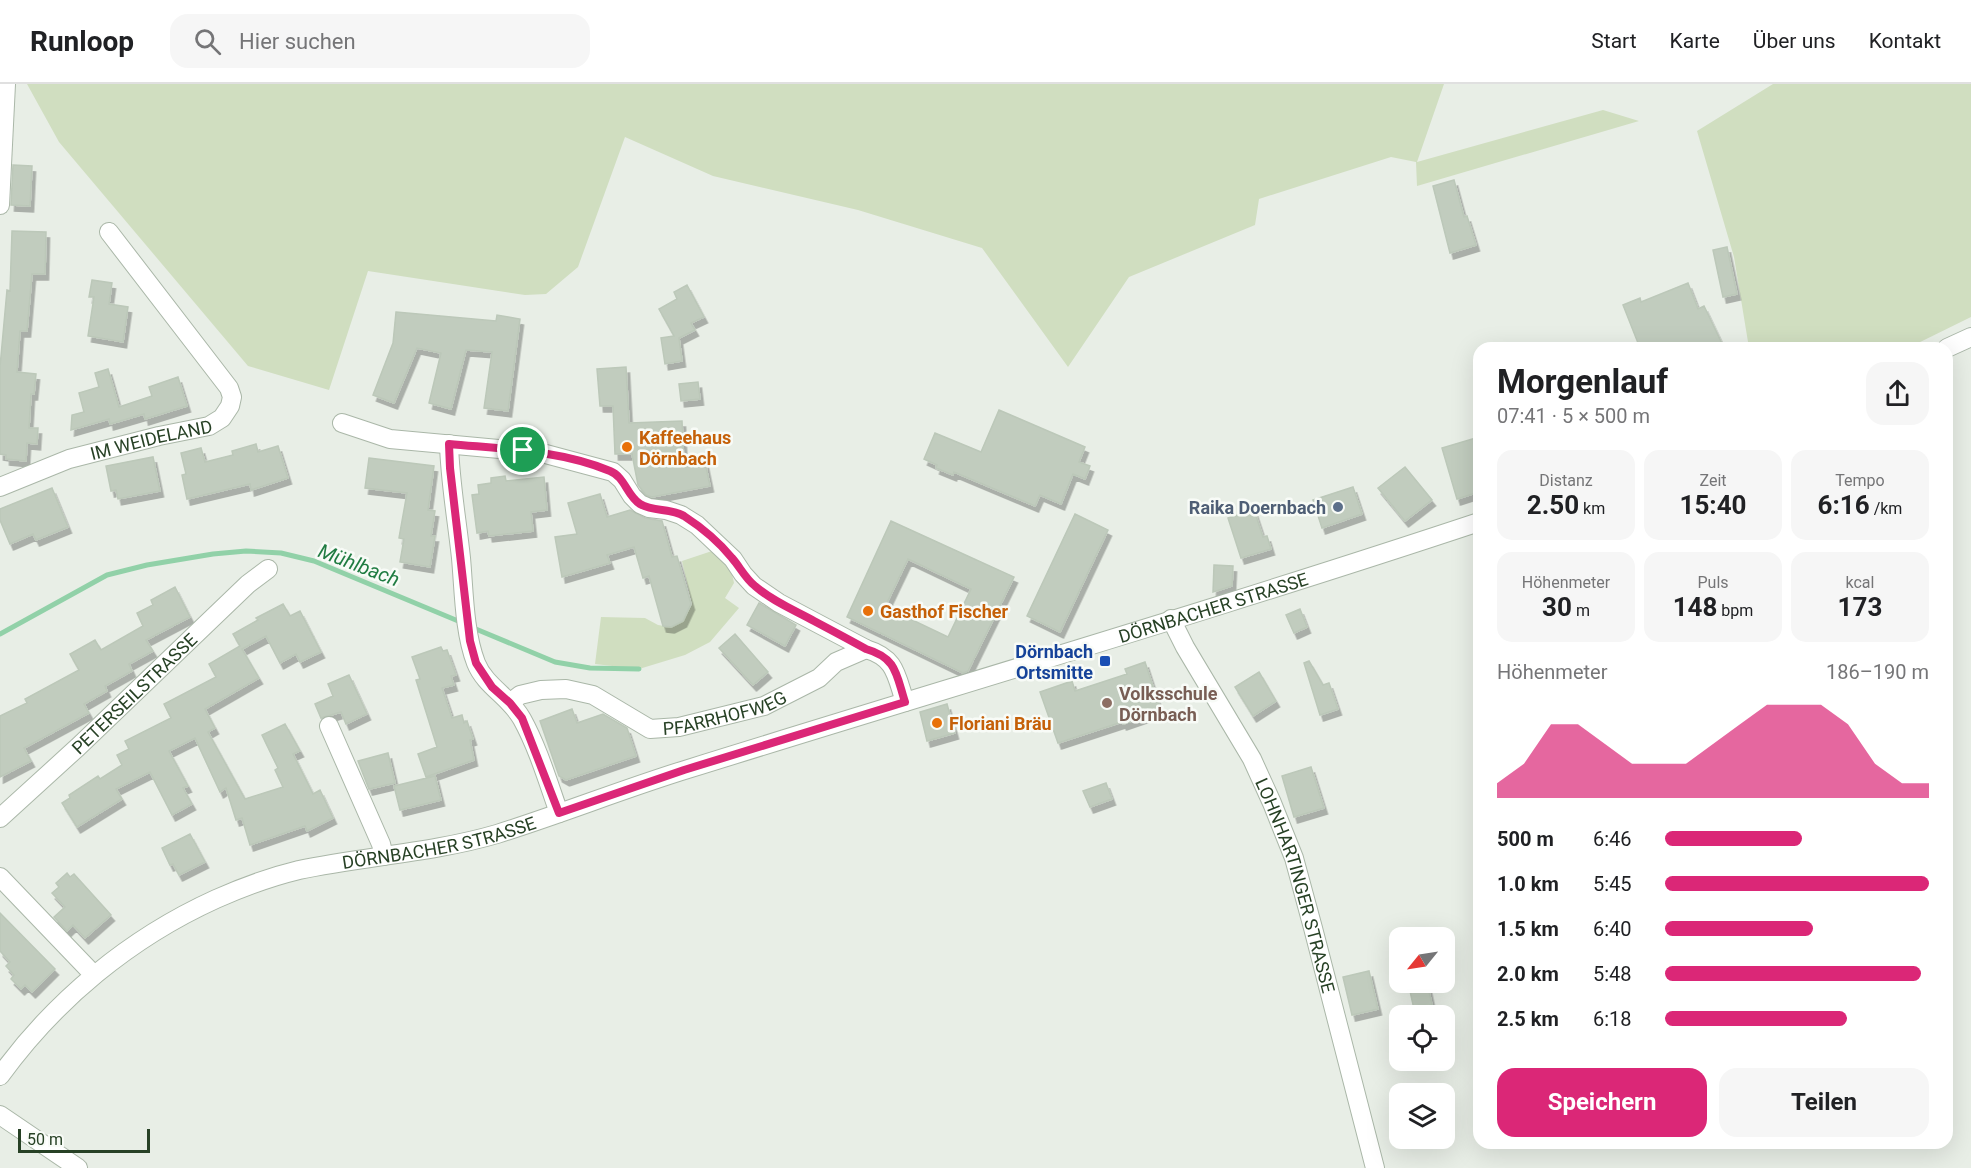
<!DOCTYPE html>
<html lang="de">
<head>
<meta charset="utf-8">
<style>
	body { margin:0; font-family:Roboto,sans-serif; background:#f6f6f6; color:#202124; height:100vh; display:flex; flex-direction:column; font-size:22px; white-space:nowrap }
	* { box-sizing:border-box; margin:0 }
	p { font-size:20px; color:#757577 }
	.icon { flex:none; width:33px; height:33px; fill:none; stroke:currentColor; stroke-width:2; stroke-linecap:round; stroke-linejoin:round }
	.map { position:relative; flex:1; overflow:hidden }
	.panel { position:absolute; left:1473px; top:258px; width:480px; height:807px; display:flex; flex-direction:column; background:#fff; border-radius:18px; box-shadow:0 6px 24px #0002 }
	.panel>* { flex:none }
	.needle { width:39px; rotate:240deg }
	.tools { position:absolute; left:1389px; top:843px; display:grid; gap:12px }
	.tools a { display:grid; place-items:center; width:66px; height:66px; border-radius:12px; background:#fff; box-shadow:0 6px 24px #0002; font-size:30px }
	.scale { position:absolute; left:18px; bottom:15px; width:132px; box-sizing:border-box; padding-left:6px; border:3px solid #274125; border-top:0; font-size:16px; line-height:21px; white-space:nowrap; color:#274125; -webkit-text-stroke:4px #f8fbf7; paint-order:stroke }
	.pin { position:absolute; display:grid; place-items:center; width:51px; height:51px; color:#fff; margin:-26px; border:3px solid #fff; border-radius:50%; box-shadow:0 2px 6px #0007 }
	.round { display:grid; place-items:center; flex:none; width:63px; height:63px; border-radius:18px; background:#f6f6f6 }
	.head { display:flex; align-items:center; justify-content:space-between; height:102px; padding:0 24px }
	h1 { font-size:33px; font-weight:700; line-height:45px }
	.metrics { display:grid; grid-template-columns:repeat(3,1fr); gap:9px; height:102px; padding:6px 24px }
	.metrics div { display:grid; align-content:center; border-radius:15px; background:#f6f6f6; text-align:center }
	.metrics b { font-size:26px; font-weight:700 }
	.metrics small { font-size:16px; font-weight:400 }
	.metrics p { font-size:16px }
	.chart { height:168px; padding:12px 24px }
	.chart p { display:flex; justify-content:space-between }
	.chart svg { width:100%; height:108px; margin-top:6px; fill:#db2777; opacity:.7 }
	.action { display:flex; gap:12px; margin-top:auto; padding:12px 24px }
	.action a { flex:1; height:69px; border-radius:18px; background:#db2777; color:#fff; font-size:24px; font-weight:700; line-height:69px; text-align:center }
	.action a+a { background:#f6f6f6; color:#202124 }
	ul { padding:0 24px; list-style:none; font-size:20px }
	li { display:grid; grid-template-columns:96px 72px 1fr; align-items:center; height:45px }
	li i { height:15px; border-radius:8px; background:#db2777 }
	header { display:flex; align-items:center; gap:36px; box-sizing:border-box; height:84px; padding:0 30px; background:#fff; border-bottom:2px solid #e0e0e0 }
	header strong { font-size:28px }
	nav { display:flex; gap:33px; margin-inline-start:auto; font-size:21px }
	.search { width:420px; height:54px; background:#f6f6f6; display:flex; align-items:center; gap:15px; box-sizing:border-box; padding:0 21px; border-radius:18px; color:#757577; font-size:22px }
	.map>svg:first-child { display:block }
	.green { fill:#d0dec0 }
	.lines { fill:none; stroke-linecap:round; stroke-linejoin:round }
	.stream { stroke:#91d1a8; stroke-width:5 }
	.building { fill:#c1ccbe; stroke:#bcc8b9; stroke-width:1.5; fill-rule:evenodd; filter:url(#shadow) }
	.minor-casing { stroke:#aab7a8; stroke-width:20 }
	.tertiary-casing { stroke:#aab7a8; stroke-width:20 }
	.minor { stroke:#fff; stroke-width:18 }
	.tertiary { stroke:#fff; stroke-width:18 }
	.route-casing { stroke:#fff; stroke-width:12 }
	.route { stroke:#db2777; stroke-width:8 }
	.food-dot { fill:#e8710a; stroke:#f8fbf7; stroke-width:2 }
	.service-dot { fill:#5c6f8a; stroke:#f8fbf7; stroke-width:2 }
	.transit-dot { fill:#1a4fb4; stroke:#f8fbf7; stroke-width:2 }
	.education-dot { fill:#8d6e63; stroke:#f8fbf7; stroke-width:2 }
	.labels { text-anchor:middle; dominant-baseline:central; stroke-width:5; stroke-linejoin:round; paint-order:stroke }
	.street-label { font-size:18px; fill:#274125; stroke:#f8fbf7 }
	.food-label { font-size:18px; font-weight:bold; fill:#c56008; stroke:#f8fbf7; text-anchor:start }
	.service-label { font-size:18px; font-weight:bold; fill:#4e5e75; stroke:#f8fbf7; text-anchor:end }
	.transit-label { font-size:18px; font-weight:bold; fill:#164399; stroke:#f8fbf7; text-anchor:end }
	.education-label { font-size:18px; font-weight:bold; fill:#785e54; stroke:#f8fbf7; text-anchor:start }
	.water-label { font-size:20px; font-style:italic; fill:#207c42; stroke:#f8fbf7 }
</style>
</head>
<body>
<header>
<strong>Runloop</strong>
<div class="search"><svg class="icon" aria-label="search" viewBox="0 0 24 24"><circle cx="10" cy="10" r="6"/><path d="M15 15l6 6"/></svg>Hier suchen</div>
<nav><a>Start</a><a>Karte</a><a>Über uns</a><a>Kontakt</a></nav>
</header>
<div class="map">
<svg width="1971" height="1084" viewBox="0 0 1971 1084">
	<defs>
		<filter id="shadow"><feDropShadow dx="3.5" dy="6" stdDeviation="0" flood-color="#0004"/></filter>
	</defs>
	<rect width="100%" height="100%" fill="#e8eee6"/>
	<path class="green" d="M27,0H1444L1417,78L1603,26L1639,37L1417,102L1416,78L1391,73L1259,115L1255,141L1129,193L1068,283L982,164L858,126L713,92L625,53L578,183L546,210L525,211L368,187L329,306L248,282L59,58Z
		M1773,0H1971V233L1908,264H1749L1734,173L1697,47Z
		M712,467L730,480L734,499L725,514L739,524L710,558L685,571L639,585L595,580L601,533L645,534L658,541L671,543L683,537L692,520L682,477Z"/>
	<g class="lines">
		<path class="stream" d="M471,543L555,578L590,584L639,585
			M0,550L107,491L147,481L213,470L246,467L281,469L314,477L463,539"/>
	</g>
	<path class="building" d="M13,81L32,82L30,122L11,121Z
		M1454,96L1464,133L1467,132L1476,161L1450,169L1433,102Z
		M12,147L46,148L45,190H32L27,247H20L17,288L36,290L34,310H31L29,344H38L37,360L27,359L26,377L6,375V371L0,370V283L7,206L10,207Z
		M1727,163L1737,210L1723,213L1713,166Z
		M92,196L112,199L109,220L128,223L123,258L88,252L94,213H89Z
		M1688,199L1698,225L1704,222L1724,264H1675L1673,259L1659,264H1640L1623,221L1640,214L1641,218Z
		M687,201L704,233L691,239L695,246L679,254L682,277L665,280L661,254L674,252L659,225L677,215L674,208Z
		M396,228L496,237L497,231L520,235L508,327L484,324L492,268L466,266L451,325L429,319L441,269L417,264L394,319L373,311L393,259Z
		M626,283L629,339L682,337L684,382L705,378L710,402L652,413L646,411L638,401L632,370H615L613,322H600L597,285Z
		M108,285L119,323L152,312L149,303L178,293L187,322L145,335L144,330L110,340L109,335L71,346L72,331L84,328L79,309L99,303L95,289Z
		M698,298L700,315L681,317L679,300Z
		M999,326L1085,363L1079,378L1090,382L1085,395L1073,390L1061,420L1040,411L1035,422L954,388L953,391L936,384L937,381L924,375L935,349L981,368Z
		M1479,353V379L1474,380L1479,396V408L1457,415L1442,364Z
		M256,360L258,368L278,362L288,394L251,406L250,400L187,415L182,391L186,390L181,369L201,364L205,378L233,371L232,367Z
		M153,373L160,407L118,415L116,406L111,407L106,382Z
		M369,374L434,382L428,426L435,427L431,452H435L430,483L400,478L404,455L399,454L407,409L365,404Z
		M1405,383L1432,416L1405,437L1378,404Z
		M505,392L506,397L544,393L547,426L531,428L533,447L489,452L488,447L477,449L472,411L479,410L478,401L491,399V394Z
		M1353,403L1362,430L1322,444L1313,416Z
		M52,404L68,443L36,456L33,450L10,460L0,436V425Z
		M600,410L607,433L630,426L645,434L662,437L672,473L677,472L691,520L683,537L671,543L663,542L649,492L643,494L634,463L607,471L610,479L562,493L555,453L577,450L568,419Z
		M1254,426L1263,453L1267,452L1271,465L1241,474L1228,434Z
		M1075,430L1108,446L1060,548L1027,532Z
		M891,437L1014,493L968,587L963,589L847,533ZM908,475L971,505L948,553L885,523Z
		M1214,481L1233,482L1232,502L1213,508Z
		M175,503L190,533L146,556L153,567L129,580L132,587L105,602L107,607L84,620L89,629L24,664L31,677L0,693V632L27,619L25,615L79,586L70,570L95,556L101,566L143,542L137,529L153,521L151,516Z
		M759,519L796,541L785,562L747,541Z
		M283,520L290,532L300,527L321,568L300,578L296,570L280,579L266,552L242,565L259,594L205,625L215,644L208,648L245,715L283,703L275,686L278,684L262,651L285,640L300,667L293,670L313,710L320,706L333,734L307,747L305,742L250,761L242,734L236,736L226,704L220,708L195,654L169,667L188,702L183,704L192,720L172,731L150,688L116,705L122,715L77,743L62,719L70,714L69,711L98,692L100,695L122,681L117,671L129,665L125,657L171,634L164,620L216,593L209,580L240,562L233,550L258,536L256,534Z
		M1300,525L1307,543L1294,549L1286,531Z
		M735,550L768,588L753,601L719,564Z
		M441,563L443,567L447,566L456,591L451,592L454,601L442,604L452,634L462,631L464,639L467,637L473,655L470,656L474,676L426,693L418,670L437,663L416,596L420,595L412,573Z
		M1309,577L1323,601L1329,599L1338,625L1320,631L1304,579Z
		M1145,578L1161,627L1123,640L1122,638L1058,659L1040,608L1072,597L1075,607L1127,590L1125,585Z
		M1259,588L1276,617L1253,632L1235,603Z
		M349,591L367,630L346,640L341,628L321,634L315,620L333,612L328,600Z
		M947,620L955,649L927,657L920,628Z
		M572,625L577,639L603,630L627,644L636,672L566,696L559,692L540,637Z
		M388,669L395,699L369,705L358,677Z
		M1311,683L1324,724L1294,733L1282,692Z
		M435,692L441,716L400,726L394,702Z
		M1106,699L1112,715L1090,723L1083,707Z
		M190,750L205,778L179,791L173,780L170,781L162,764Z
		M67,789L70,793L74,790L111,831L85,854L73,841L67,847L54,833L65,823L52,809L59,803L56,799Z
		M0,829L55,885L32,908L25,901L21,905L11,895L14,891L6,882L10,878L0,867Z
		M1369,887L1378,925L1352,931L1343,893Z
		M1408,898H1427L1432,921L1414,925Z"/>
	<g class="lines">
		<defs>
			<g id="minor">
				<path d="M0,121L6,0"/>
				<path d="M342,339L390,355L542,369L613,388L622,396L632,412L640,420L649,424L666,426L681,431L697,441L733,475L743,490L754,502L779,519L866,565C896,574 896,591 905,618"/>
				<path d="M449,360C450,398 457,436 461,474C464,507 464,548 476,579C485,602 510,613 522,635C538,664 548,698 559,729"/>
				<path id="s1" d="M0,403L69,375L159,352L209,342L222,334L230,322L232,313L229,304L109,148"/>
				<path id="s2" d="M510,619L520,611L541,606L566,605L593,611L650,645L679,643L764,622L819,594L836,578L866,565"/>
				<path d="M329,642L381,760L384,772"/>
				<path id="s3" d="M0,734L78,663L248,500L268,485"/>
				<path d="M0,793L94,891"/>
				<path d="M0,1031L78,1084"/>
			</g>
			<g id="tertiary">
				<path d="M1947,264L1971,253"/>
				<path id="s4" d="M1171,535L1185,563L1252,675L1272,719L1294,774L1313,844L1375,1084"/>
				<path id="s5" d="M0,992C55,916 130,854 216,815C243,803 270,793 299,786C365,772 432,769 497,750C561,730 623,705 688,685C951,603 1217,525 1479,438"/>
			</g>
		</defs>
		<use href="#minor" class="minor-casing"/>
		<use href="#tertiary" class="tertiary-casing"/>
		<use href="#minor" class="minor"/>
		<use href="#tertiary" class="tertiary"/>
	</g>
	<g class="lines">
		<defs>
			<path id="route" d="M449,360C503,365 560,366 610,387C625,393 627,412 640,420C653,428 671,424 684,432C701,443 719,458 732,474C740,483 745,494 755,502C772,517 794,526 814,537C831,546 848,555 866,565C897,574 896,590 905,618L684,686L559,729L522,634L510,619L492,603L476,579L470,557L450,384Z"/>
		</defs>
		<use href="#route" class="route-casing"/>
		<use href="#route" class="route"/>
	</g>
	<g class="food-dot">
		<circle cx="627" cy="363" r="6"/>
		<circle cx="868" cy="527" r="6"/>
		<circle cx="937" cy="639" r="6"/>
	</g>
	<circle class="service-dot" cx="1338" cy="423" r="6"/>
	<rect class="transit-dot" x="1099" y="571" width="12" height="12" rx="3"/>
	<circle class="education-dot" cx="1107" cy="619" r="6"/>
	<g class="labels">
		<g class="street-label">
			<text stroke="none"><textPath href="#s1" startOffset="159">IM WEIDELAND</textPath></text>
			<text stroke="none"><textPath href="#s5" startOffset="1323">DÖRNBACHER STRASSE</textPath></text>
			<text stroke="none"><textPath href="#s3" startOffset="183">PETERSEILSTRASSE</textPath></text>
			<text stroke="none"><textPath href="#s2" startOffset="230">PFARRHOFWEG</textPath></text>
			<text stroke="none"><textPath href="#s5" startOffset="513">DÖRNBACHER STRASSE</textPath></text>
			<text stroke="none"><textPath href="#s4" startOffset="296">LOHNHARTINGER STRASSE</textPath></text>
		</g>
		<g class="food-label">
			<text x="639" y="353">Kaffeehaus<tspan x="639" dy="21">Dörnbach</tspan></text>
			<text x="880" y="527">Gasthof Fischer</text>
			<text x="949" y="639">Floriani Bräu</text>
		</g>
		<g class="service-label">
			<text x="1326" y="423">Raika Doernbach</text>
		</g>
		<g class="transit-label">
			<text x="1093" y="567">Dörnbach<tspan x="1093" dy="21">Ortsmitte</tspan></text>
		</g>
		<g class="education-label">
			<text x="1119" y="609">Volksschule<tspan x="1119" dy="21">Dörnbach</tspan></text>
		</g>
		<g class="water-label">
			<text transform="translate(359 481) rotate(21)">Mühlbach</text>
		</g>
	</g>
</svg>
<div class="tools">
<a><svg class="needle" viewBox="-14 -14 28 28"><path d="M0-13l5 13h-10z" fill="#e53935"/><path d="M0 13l5-13h-10z" fill="#757577"/></svg></a>
<a><svg class="icon" aria-label="locate" viewBox="0 0 24 24"><circle cx="12" cy="12" r="6"/><path d="M12 2v4M12 18v4M2 12h4M18 12h4"/></svg></a>
<a><svg class="icon" aria-label="layers" viewBox="0 0 24 24"><path d="M12 4l9 5-9 5-9-5zM3 14l9 5 9-5"/></svg></a>
</div>
<div class="scale">50 m</div>
<div class="pin" style="left:523px;top:366px;background:#1e9e55"><svg class="icon" aria-label="arrive" viewBox="0 0 24 24"><path d="M6 21V4h12l-3 4 3 4H6"/></svg></div>
<section class="panel">
<div class="head"><div><h1>Morgenlauf</h1><p>07:41 · 5 × 500 m</p></div><a class="round"><svg class="icon" aria-label="share" viewBox="0 0 24 24"><path d="M12 15V3M7 8l5-5 5 5M5 13v7h14v-7"/></svg></a></div>
<div class="metrics">
<div><p>Distanz</p><b>2.50<small> km</small></b></div>
<div><p>Zeit</p><b>15:40</b></div>
<div><p>Tempo</p><b>6:16<small> /km</small></b></div>
</div>
<div class="metrics">
<div><p>Höhenmeter</p><b>30<small> m</small></b></div>
<div><p>Puls</p><b>148<small> bpm</small></b></div>
<div><p>kcal</p><b>173</b></div>
</div>
<div class="chart"><p><span>Höhenmeter</span>186–190 m</p>
<svg viewBox="0 0 160 44" preserveAspectRatio="none"><path d="M0 44V38L10 30L20 14L30 14L40 22L50 30L60 30L70 30L80 22L90 14L100 6L110 6L120 6L130 14L140 30L150 38L160 38V44z"/></svg>
</div>
<ul>
<li><b>500 m</b>6:46<i style="width:52%"></i></li>
<li><b>1.0 km</b>5:45<i style="width:100%"></i></li>
<li><b>1.5 km</b>6:40<i style="width:56%"></i></li>
<li><b>2.0 km</b>5:48<i style="width:97%"></i></li>
<li><b>2.5 km</b>6:18<i style="width:69%"></i></li>
</ul>
<div class="action"><a>Speichern</a><a>Teilen</a></div>
</section>
</div>
</body>
</html>
